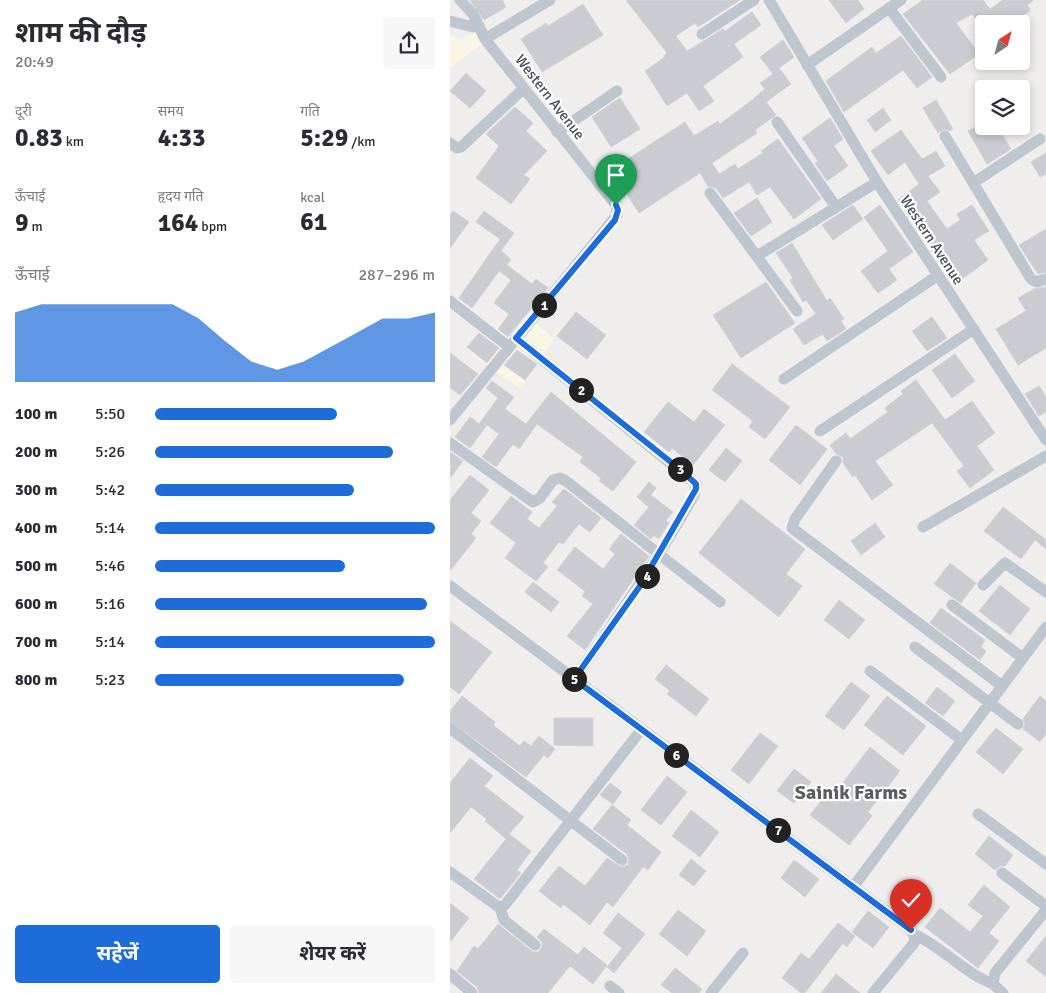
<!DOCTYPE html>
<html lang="hi">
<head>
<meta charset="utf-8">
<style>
	body { margin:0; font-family:Signika,"Noto Sans Devanagari",sans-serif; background:#f7f7f7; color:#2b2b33; height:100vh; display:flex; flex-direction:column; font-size:19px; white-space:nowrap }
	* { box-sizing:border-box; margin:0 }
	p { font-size:16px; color:#7c7c81 }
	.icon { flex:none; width:28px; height:28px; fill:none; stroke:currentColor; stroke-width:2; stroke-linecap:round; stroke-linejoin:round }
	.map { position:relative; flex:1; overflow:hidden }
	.details { display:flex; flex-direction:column; background:#fff; width:450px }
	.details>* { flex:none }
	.needle { width:32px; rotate:36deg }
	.controls { position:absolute; left:525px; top:15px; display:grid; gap:10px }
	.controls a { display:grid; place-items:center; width:55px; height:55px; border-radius:5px; background:#fff; box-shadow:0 2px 8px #0003; font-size:25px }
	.pin { position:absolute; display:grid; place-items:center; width:42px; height:42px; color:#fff; margin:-51px -21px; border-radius:50% 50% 50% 0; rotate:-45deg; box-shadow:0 0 5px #0007 }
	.pin .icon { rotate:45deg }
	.km { position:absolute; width:25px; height:25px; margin:-12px; border-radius:50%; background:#222; color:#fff; font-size:14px; line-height:25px; text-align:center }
	.round { display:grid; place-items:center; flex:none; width:52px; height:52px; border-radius:5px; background:#f7f7f7 }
	.headline { display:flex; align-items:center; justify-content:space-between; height:85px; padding:0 15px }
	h1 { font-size:28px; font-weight:700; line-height:38px }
	.figures { display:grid; grid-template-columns:repeat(3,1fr); gap:8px; height:85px; padding:5px 15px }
	.figures div { display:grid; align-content:center }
	.figures b { font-size:25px; font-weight:700 }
	.figures small { font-size:14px; font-weight:400 }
	.figures p { font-size:14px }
	.chart { height:140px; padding:10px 15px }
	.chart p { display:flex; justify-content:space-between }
	.chart svg { width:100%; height:90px; margin-top:5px; fill:#1d6cda; opacity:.7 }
	.primary-button { display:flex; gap:10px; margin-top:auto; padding:10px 15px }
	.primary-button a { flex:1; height:58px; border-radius:5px; background:#1d6cda; color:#fff; font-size:20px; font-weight:700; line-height:58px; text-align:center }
	.primary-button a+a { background:#f7f7f7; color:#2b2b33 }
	ul { padding:0 15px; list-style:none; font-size:16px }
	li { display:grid; grid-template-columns:80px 60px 1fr; align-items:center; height:38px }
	li i { height:12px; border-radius:6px; background:#1d6cda }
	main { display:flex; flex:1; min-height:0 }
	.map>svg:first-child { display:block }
	.commercial { fill:#fbf5e5 }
	.building { fill:#caccd2; stroke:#d1d3d9 }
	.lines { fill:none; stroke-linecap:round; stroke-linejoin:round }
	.minor { stroke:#bec7cf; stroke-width:11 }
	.route-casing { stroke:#fff; stroke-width:10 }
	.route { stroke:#1d6cda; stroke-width:6 }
	.labels { text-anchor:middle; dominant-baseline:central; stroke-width:4.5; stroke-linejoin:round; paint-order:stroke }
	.street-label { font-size:15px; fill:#46505a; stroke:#fff }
	.district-label { font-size:20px; font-weight:bold; fill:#5a5d62; stroke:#fff }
</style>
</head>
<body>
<main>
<section class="details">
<div class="headline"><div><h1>शाम की दौड़</h1><p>20:49</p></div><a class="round"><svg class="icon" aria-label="share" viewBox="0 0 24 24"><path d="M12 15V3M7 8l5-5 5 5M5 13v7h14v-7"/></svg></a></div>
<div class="figures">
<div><p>दूरी</p><b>0.83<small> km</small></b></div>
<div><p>समय</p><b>4:33</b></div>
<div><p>गति</p><b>5:29<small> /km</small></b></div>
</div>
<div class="figures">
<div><p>ऊँचाई</p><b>9<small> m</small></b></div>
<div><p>हृदय गति</p><b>164<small> bpm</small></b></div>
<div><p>kcal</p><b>61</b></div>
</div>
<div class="chart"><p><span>ऊँचाई</span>287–296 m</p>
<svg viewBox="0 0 160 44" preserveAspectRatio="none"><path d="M0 44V10L10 6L20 6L30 6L40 6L50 6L60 6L70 13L80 24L90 34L100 38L110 34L120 27L130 20L140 13L150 13L160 10V44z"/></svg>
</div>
<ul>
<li><b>100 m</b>5:50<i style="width:65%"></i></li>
<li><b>200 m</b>5:26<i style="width:85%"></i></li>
<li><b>300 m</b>5:42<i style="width:71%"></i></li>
<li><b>400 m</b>5:14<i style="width:100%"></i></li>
<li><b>500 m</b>5:46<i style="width:68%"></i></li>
<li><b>600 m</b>5:16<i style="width:97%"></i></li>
<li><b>700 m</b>5:14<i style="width:100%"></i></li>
<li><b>800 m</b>5:23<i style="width:89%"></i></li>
</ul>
<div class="primary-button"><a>सहेजें</a><a>शेयर करें</a></div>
</section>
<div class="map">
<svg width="596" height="993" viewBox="0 0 596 993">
	<rect width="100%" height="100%" fill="#f0eded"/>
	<path class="commercial" d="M24,30L32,44L0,68V34L12,40Z
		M64,307L104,338L70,389L22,355Z"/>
	<path class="building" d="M20,0H52L56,7L34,20Z
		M176,0H290L248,27L245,23L226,36L237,51L273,29L275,31L302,12L311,25L284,44L293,57L253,86L264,101L249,111L237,93L217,106L195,71L215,57L214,56L217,53Z
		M379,0H408L414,9L396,23Z
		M473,0H533L540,9L553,0H584L577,5L581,10L562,24H529L522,14L506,23L529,54L500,74L453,14Z
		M133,4L153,35L92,72L71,39L96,23L98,26Z
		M451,36L482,77L467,88L453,70L394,112L376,81L422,47L426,53Z
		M333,40L344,57L329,68L341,84L316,102L326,115L305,130L307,133L262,163L269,174L285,164L288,169L313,153L311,151L328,139L371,199L344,219L320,187L307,195L299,182L273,198L266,188L258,186L250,173L189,213L161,170L235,122L244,136L268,121L270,124L293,107L315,89L310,83L323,74L310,57Z
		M16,73L36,91L20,108L0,91Z
		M170,98L190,129L161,147L142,117Z
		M486,100L503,129L500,131L494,129L488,133L473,108Z
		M65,107L83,123L76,131L97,151L74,175L80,179L61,204L26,178L49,146L36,134Z
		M433,108L441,120L425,132L417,120Z
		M380,118L393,139L384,146L398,166L377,181L365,163L368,161L352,138Z
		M534,122V126H547L561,149L537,164L518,131Z
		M451,130L472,159L486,151L495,166L478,176L490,192L477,201L497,229L510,220L507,214L522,205L539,231L524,240L538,260L504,285L448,200L469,184L455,162L438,175L421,151Z
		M596,153V174L590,177L581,162Z
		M307,198L322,222L301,236L284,213Z
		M403,205L413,219L383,240L372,225Z
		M430,205L463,252L439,269L447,280L428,293L411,271L438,251L414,217Z
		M3,211L19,222L0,248V215Z
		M34,211L64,233L51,251L61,259L57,265L82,284L86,279L98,288L58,337L48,329L59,314L44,303L61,280L49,271L22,308L9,298L50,239L26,222Z
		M596,229V272L588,274L569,245Z
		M342,243L377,301L380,298L394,319L391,321L396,329L377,341L373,334L354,345L343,329L366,314L356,300L353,302L340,280L343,278L326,253Z
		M316,282L345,323L291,358L263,315Z
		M596,287V348L568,365L546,329L576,311L568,298L584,289Z
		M126,312L156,335L137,359L107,336Z
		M482,317L497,338L477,351L462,331Z
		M29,333L49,348L37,363L17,347Z
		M67,350L87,364L75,380L54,365Z
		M0,353L28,374L10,395L0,388Z
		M505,354L525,381L502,398L482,370Z
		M282,364L340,407L315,439L299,427L303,421L262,390Z
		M466,380L495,420L522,401L545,433L527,446L544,470L520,488L507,471L514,466L482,423L425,461L443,485L422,500L405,475L403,477L393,463V457L386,454L380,445L396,433L400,439L438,412L435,408L453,394L451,391Z
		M42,381L64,397L55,409L76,424L101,392L186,462L163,491L149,481L151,478L130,462L133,457L87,424L69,449L63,444L46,467L32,457L49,434L37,425L20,448L5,437L20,417L29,424L48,398L36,388Z
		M589,386L596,397V412L589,416L575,394Z
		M218,402L244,422L254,409L275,425L243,465L222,448L219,452L194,432Z
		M346,425L377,449L350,485L319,460Z
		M276,448L292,461L275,482L259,470Z
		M0,452L13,461L0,478Z
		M20,475L39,490L21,513L31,521L21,534L26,538L0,571V500Z
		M199,482L206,488L201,495L223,512L216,520L219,523L209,539L204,535L201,539L184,525L199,507L187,497Z
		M114,489L151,518L140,532L129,524L113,544L109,542L93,563L98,567L86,581L55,558L66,543L40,523L61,496L82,512L77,519L89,528L107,506L102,502Z
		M291,499L355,549L336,574L352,586L329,617L249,553Z
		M553,507L596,540V549L585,540L571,559L534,531Z
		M425,523L435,537L411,555L401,541Z
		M171,534L199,556L135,650L117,636L143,604L132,596L135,591L107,570L125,547L153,569L165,554L159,549Z
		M500,563L526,583L511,603L484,584Z
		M83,582L109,602L101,612L75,592Z
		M550,585L580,609L560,635L529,611Z
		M389,600L415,620L399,639L374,620Z
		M491,608L535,640L531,647L536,651L530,660L480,623Z
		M0,621L42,652L9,694L0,687Z
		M216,665L259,699L246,716L217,694L220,691L205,679Z
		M401,682L420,696L394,730L375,716Z
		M487,687L505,701L493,716L475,703Z
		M12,696L45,722L43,725L70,746L74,741L81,746L89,736L105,749L98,758L94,755L76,777L0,721V711Z
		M437,696L476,726L453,755L414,725Z
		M590,696L596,701V734L590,742L573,729L575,724L573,719Z
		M104,718H143V746L104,745Z
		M546,728L573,749L553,774L526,752Z
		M310,733L328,746L299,784L281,770Z
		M420,747L450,771L418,812L422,816L399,845L360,815L383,785L388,789Z
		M20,758L43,776L34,786L74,817L59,834L81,851L67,870L71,873L50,899L24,879L56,839L35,821L37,819L21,807L0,833V783Z
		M344,769L361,782L344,803L327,791Z
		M217,776L237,792L211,825L191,810Z
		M160,783L172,792L163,804L150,795Z
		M162,805L181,820L177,825L211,852L198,870L193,867L163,907L157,902L140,925L113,904L111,908L89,891L109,866L135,886L157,858L171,867L178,865L179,860L177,854L143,829Z
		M241,810L269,832L250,857L222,836Z
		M539,836L563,855L555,866H550L545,870L525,854Z
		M241,859L256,871L244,886L229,875Z
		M344,860L369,879L355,897L331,878Z
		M534,885L560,907L539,933L549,941L528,968L475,927L490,908L520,932L533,916L518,905Z
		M0,903L19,918L0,942Z
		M228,910L256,931L237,956L209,934Z
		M418,911L439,927L423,948L402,932Z
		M168,913L195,934L164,973L157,967L172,948L153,933Z
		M388,923L405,936L397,947L393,943L355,993H351L332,978L351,953L359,959Z
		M48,924L83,952H88L92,947V942L87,937L94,929L128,955L134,947L157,965L143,984L120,966L98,993H29L27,987L7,971L24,946L28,949Z
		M596,936V977L576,961Z
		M225,968L252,989L249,993H222L211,985Z
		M386,974L410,993H371Z"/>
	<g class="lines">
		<path class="minor" d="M10,0L23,14L35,39
			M319,0L427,182L596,440
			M439,8L491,77
			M0,21L23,27L29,26
			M252,34L304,0
			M357,65L451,0
			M327,122L386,207
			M107,132L167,91
			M495,136L581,279L587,282L596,279
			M0,143L7,148L11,147L73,89
			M523,183L590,139
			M260,193L347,311
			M307,256L427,182
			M0,301L59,347
			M66,338L246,484L244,495C208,559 167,619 124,679
			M334,379L487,276
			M0,420L167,215L166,205L35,39L100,0
			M370,431L524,329
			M0,443L83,502L90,498L103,480L110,478L116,481L270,602
			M386,461L345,519L342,528L552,686
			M473,527L596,456
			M533,585L555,563L596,592
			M0,586L461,930L465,938L464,943L423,993
			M502,605L573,658
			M465,647L568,724
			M420,671L512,740
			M0,728L172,860
			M528,814L596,864
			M0,872L50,908
			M552,873L596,906
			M404,886L596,627
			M50,908L55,905L191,730
			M50,908L54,920L85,945
			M464,934C492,947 513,972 543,984
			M0,974L22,993
			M160,986L169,993
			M261,993L293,953
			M553,993L543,984L545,973L596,910"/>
	</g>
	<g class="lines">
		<defs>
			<path id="route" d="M166,205L168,210L165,220L66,338L232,471L246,484V489L190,586L124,679L461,930"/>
		</defs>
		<use href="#route" class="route-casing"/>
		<use href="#route" class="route"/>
	</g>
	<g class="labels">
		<g class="street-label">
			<text transform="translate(100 97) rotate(52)">Western Avenue</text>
			<text transform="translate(482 240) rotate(57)">Western Avenue</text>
		</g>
		<g class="district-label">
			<text x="401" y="792">Sainik Farms</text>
		</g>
	</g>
</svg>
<div class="controls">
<a><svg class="needle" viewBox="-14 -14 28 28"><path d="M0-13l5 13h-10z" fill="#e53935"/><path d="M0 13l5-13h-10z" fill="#7c7c81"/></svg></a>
<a><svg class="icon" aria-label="layers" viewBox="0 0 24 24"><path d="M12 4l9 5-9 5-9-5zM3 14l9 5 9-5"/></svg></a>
</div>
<div class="pin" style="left:166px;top:205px;background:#1e9e55"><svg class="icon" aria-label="arrive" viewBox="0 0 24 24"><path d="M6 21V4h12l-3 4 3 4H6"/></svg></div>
<div class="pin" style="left:461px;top:930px;background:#d93025"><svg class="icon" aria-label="check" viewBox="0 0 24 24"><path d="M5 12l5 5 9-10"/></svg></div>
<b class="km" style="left:94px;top:305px">1</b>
<b class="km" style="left:131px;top:390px">2</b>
<b class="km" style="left:230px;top:469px">3</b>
<b class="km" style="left:197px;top:576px">4</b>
<b class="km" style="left:124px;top:679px">5</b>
<b class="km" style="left:226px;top:755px">6</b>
<b class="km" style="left:328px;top:830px">7</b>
</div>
</main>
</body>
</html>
